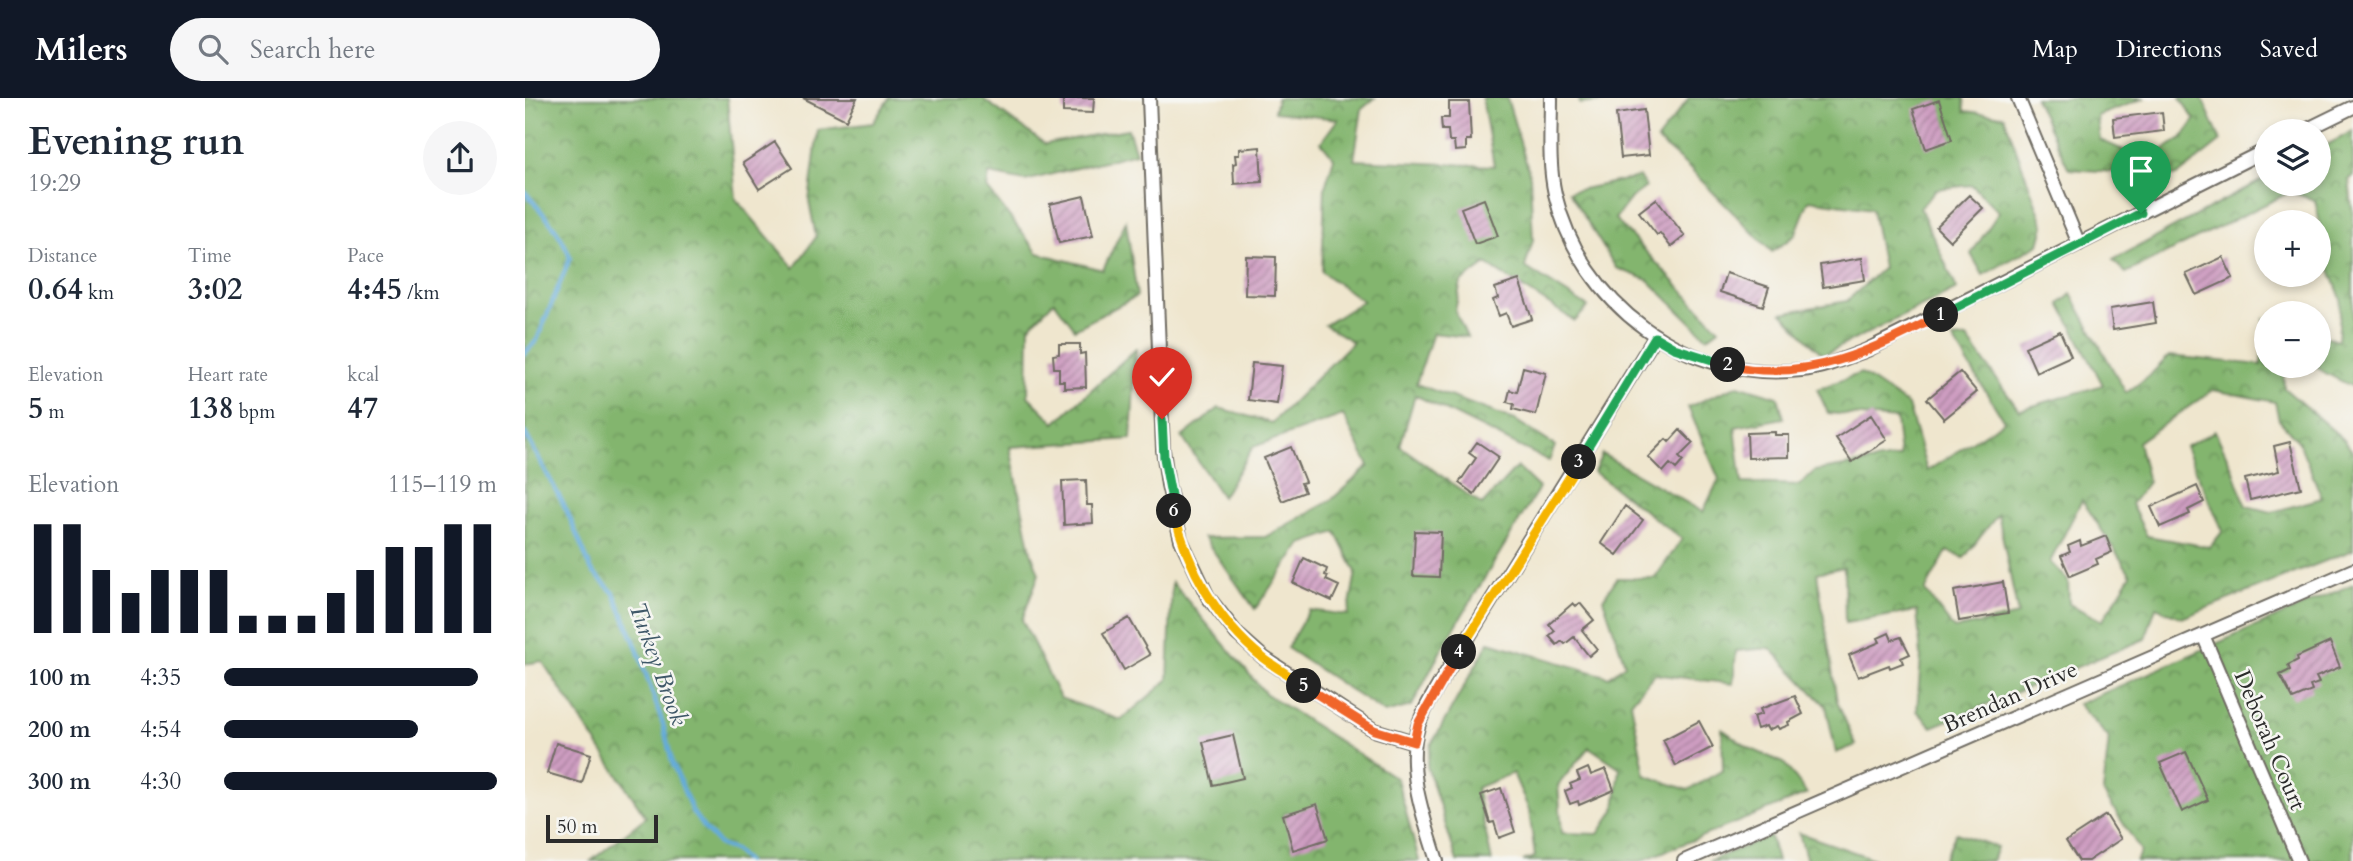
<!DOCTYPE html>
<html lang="en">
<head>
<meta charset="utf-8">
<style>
	body { margin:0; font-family:Cardo,serif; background:#f6f6f7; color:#1f2937; height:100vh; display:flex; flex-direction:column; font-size:26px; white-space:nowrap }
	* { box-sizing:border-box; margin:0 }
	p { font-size:23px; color:#747a83 }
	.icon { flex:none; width:38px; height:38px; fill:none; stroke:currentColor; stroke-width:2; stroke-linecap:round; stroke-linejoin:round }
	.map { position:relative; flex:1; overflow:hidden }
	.sheet { display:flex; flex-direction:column; background:#fff; width:525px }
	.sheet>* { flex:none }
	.tools { position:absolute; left:1729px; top:21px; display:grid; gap:14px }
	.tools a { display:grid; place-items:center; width:77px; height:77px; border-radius:50%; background:#fff; box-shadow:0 4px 10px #0003; font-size:35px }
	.scale { position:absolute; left:21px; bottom:18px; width:112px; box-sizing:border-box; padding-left:7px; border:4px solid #2b2b2b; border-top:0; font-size:19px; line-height:24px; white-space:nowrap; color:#2b2b2b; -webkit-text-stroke:5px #f6f6f2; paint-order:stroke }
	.pin { position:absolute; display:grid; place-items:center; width:60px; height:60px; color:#fff; margin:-72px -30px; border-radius:50% 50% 50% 0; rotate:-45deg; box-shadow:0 0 7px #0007 }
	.pin .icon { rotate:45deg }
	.km { position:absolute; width:35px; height:35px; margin:-18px; border-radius:50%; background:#222; color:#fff; font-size:19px; line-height:35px; text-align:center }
	.round { display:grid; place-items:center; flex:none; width:74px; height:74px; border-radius:37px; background:#f6f6f7 }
	.overview { display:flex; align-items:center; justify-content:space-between; height:119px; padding:0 28px }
	h1 { font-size:38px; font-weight:800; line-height:52px }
	.figures { display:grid; grid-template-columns:repeat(3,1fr); gap:10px; height:119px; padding:7px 28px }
	.figures div { display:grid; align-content:center }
	.figures b { font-size:30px; font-weight:800 }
	.figures small { font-size:19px; font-weight:400 }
	.figures p { font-size:19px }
	.chart { height:196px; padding:14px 28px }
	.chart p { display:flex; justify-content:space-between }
	.chart svg { width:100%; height:126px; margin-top:7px; stroke:#111827; stroke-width:6 }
	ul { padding:0 28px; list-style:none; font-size:23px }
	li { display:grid; grid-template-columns:112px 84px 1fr; align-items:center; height:52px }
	li i { height:18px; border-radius:9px; background:#111827 }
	header { display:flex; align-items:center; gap:42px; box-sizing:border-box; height:98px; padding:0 35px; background:#111827; color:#fff }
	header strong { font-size:33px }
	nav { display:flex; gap:38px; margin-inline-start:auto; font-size:24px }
	.search { width:490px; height:63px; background:#f6f6f7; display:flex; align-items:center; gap:18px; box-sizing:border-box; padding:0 24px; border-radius:38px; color:#747a83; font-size:26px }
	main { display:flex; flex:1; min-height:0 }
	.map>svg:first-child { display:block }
	.forest { fill:url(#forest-crowns); stroke:#57704c; stroke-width:2; fill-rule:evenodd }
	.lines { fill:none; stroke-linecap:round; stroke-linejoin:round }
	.stream { stroke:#64abda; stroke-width:4.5 }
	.building { fill:url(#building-hatch) }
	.street-casing { stroke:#706c64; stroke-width:16 }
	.street { stroke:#fff; stroke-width:12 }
	.split-1-casing { stroke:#fff; stroke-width:14 }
	.split-2-casing { stroke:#fff; stroke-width:14 }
	.split-3-casing { stroke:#fff; stroke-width:14 }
	.split-4-casing { stroke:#fff; stroke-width:14 }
	.split-5-casing { stroke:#fff; stroke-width:14 }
	.split-6-casing { stroke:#fff; stroke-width:14 }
	.split-7-casing { stroke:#fff; stroke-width:14 }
	.split-1 { stroke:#22a559; stroke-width:9 }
	.split-2 { stroke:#f0652b; stroke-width:9 }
	.split-3 { stroke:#22a559; stroke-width:9 }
	.split-4 { stroke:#f5b400; stroke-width:9 }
	.split-5 { stroke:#f0652b; stroke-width:9 }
	.split-6 { stroke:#f5b400; stroke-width:9 }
	.split-7 { stroke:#22a559; stroke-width:9 }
	.labels { text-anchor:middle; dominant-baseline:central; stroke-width:5; stroke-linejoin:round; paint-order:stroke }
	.street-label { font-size:23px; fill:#2b2b2b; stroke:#f6f6f2 }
	.water-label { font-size:24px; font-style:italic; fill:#3f5868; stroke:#f6f6f2 }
</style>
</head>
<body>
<header>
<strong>Milers</strong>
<div class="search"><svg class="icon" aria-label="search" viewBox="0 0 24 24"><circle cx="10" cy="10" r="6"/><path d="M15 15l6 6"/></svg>Search here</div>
<nav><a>Map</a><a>Directions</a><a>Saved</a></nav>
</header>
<main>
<section class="sheet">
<div class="overview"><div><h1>Evening run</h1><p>19:29</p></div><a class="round"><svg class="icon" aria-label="share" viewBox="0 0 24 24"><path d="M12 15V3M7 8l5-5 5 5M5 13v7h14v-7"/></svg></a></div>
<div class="figures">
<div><p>Distance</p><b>0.64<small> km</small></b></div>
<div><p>Time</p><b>3:02</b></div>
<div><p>Pace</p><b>4:45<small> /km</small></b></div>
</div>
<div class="figures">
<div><p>Elevation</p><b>5<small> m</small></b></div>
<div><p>Heart rate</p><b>138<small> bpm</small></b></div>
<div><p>kcal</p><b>47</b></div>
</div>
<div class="chart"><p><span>Elevation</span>115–119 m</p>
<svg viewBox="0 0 160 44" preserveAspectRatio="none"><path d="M5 44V6M15 44V6M25 44V22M35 44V30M45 44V22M55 44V22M65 44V22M75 44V38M85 44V38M95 44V38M105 44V30M115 44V22M125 44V14M135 44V14M145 44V6M155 44V6"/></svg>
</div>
<ul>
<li><b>100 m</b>4:35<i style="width:93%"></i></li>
<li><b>200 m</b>4:54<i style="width:71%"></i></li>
<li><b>300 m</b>4:30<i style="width:100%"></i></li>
</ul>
</section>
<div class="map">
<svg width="1828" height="763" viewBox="0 0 1828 763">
	<defs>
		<pattern id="forest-crowns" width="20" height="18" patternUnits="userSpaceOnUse" patternTransform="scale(1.75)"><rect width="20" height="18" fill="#83b56e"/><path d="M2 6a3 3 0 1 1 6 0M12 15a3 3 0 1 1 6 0" fill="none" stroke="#6b935b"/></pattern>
		<pattern id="building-hatch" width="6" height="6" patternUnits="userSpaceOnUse" patternTransform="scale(1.75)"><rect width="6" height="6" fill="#ce9dc1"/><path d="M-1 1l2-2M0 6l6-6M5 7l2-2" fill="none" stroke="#a7809d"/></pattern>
	</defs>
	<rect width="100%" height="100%" fill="#f6f6f2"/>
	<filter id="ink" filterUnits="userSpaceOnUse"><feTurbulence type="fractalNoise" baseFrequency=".0143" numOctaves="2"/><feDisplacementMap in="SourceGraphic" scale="14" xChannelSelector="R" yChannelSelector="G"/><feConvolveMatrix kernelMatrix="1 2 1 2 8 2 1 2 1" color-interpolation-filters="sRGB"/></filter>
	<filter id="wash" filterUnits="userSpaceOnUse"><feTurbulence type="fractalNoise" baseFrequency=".00686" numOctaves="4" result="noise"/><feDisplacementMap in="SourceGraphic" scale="28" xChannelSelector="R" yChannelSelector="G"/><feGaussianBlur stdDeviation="1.57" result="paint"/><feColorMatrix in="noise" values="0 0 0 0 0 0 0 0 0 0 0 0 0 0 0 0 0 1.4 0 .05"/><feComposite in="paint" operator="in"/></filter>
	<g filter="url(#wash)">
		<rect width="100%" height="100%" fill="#efe6ce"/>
		<path class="forest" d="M0,0H202L211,101L269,170L291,139L284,103L293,32L348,25L364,0H457L520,46L603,31L611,55L500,83L464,76L462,90L513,155L578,172L601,123L612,198L550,231L529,203L504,229L503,298L530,325L611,251L606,341L485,349L506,454L514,476L497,522L535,600L596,622L643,582L647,484L740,595L872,681L894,763H66L121,719L17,563L0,566Z
			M752,0H850L837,11L829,62L969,68L957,0H982L1005,78L1008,142L1000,169L1063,209L1050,223L961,166L936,184L930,213L942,239L908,235L891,286L990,322L1030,348L1024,363L890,297L875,348L957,407L992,369L1014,390L915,554L887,608L860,615L762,550L784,512L823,517L831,474L811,434L776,446L730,511L679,440L740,439L805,403L844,368L818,317L728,349L697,399L657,339L694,310L747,325L828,244L800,227L838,203L797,174L800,89L809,60L796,44L813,21L749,14Z
			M1054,0H1114L1055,6Z
			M1164,0H1439L1440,13L1479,18L1519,128L1514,146L1458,177L1446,156L1474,114L1447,87L1411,91L1395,110L1432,191L1298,257L1257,215L1322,203L1358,170L1347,111L1284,102L1270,137L1247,154L1161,67L1132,42Z
			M1510,0H1620L1572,18L1575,42L1621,62L1657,40L1670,22L1655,0H1677L1696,43L1652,78L1544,71Z
			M1828,33V78L1824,82L1828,121V289L1802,276L1790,268H1794V237L1813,242L1816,201L1804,169L1790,102L1765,94L1601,175L1588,162L1741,80V86H1794V51Z
			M1114,79L1121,89L1106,100L1090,121L1194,231L1182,240L1123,182L1091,170L1044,94Z
			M1546,196L1601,295L1624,278L1644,258L1736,267L1739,221L1741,222V268H1758L1759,290L1819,342L1828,354V452L1657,520L1631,509L1620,541L1407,629L1392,613L1396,558L1392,513L1320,525L1319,469L1292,475L1312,604L1331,647L1311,655L1301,608L1245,550L1211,553L1208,586L1129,576L1106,604L1120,677L1163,692L1198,672L1197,631L1224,650L1259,665L1282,696L1116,763H998L1010,759L1004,712L988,675L951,690L967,763H932L902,668L906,647L964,544L1084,579L1100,566L1078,501L1092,480H1130L1157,441L1069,374L1077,356L1178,414L1194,381L1163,309L1213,287L1253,299L1259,320L1210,329L1217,385L1274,387L1290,373L1375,359L1371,321L1303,315L1292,291L1336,275L1383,307L1402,373L1479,323L1428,241L1442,240L1494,312L1578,287L1535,206ZM1688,292L1750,304L1754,322L1774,344L1797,400L1747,414L1721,408L1710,376L1690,333L1660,349L1698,433L1685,449L1622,438L1606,406L1623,384L1613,344ZM1557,402L1606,477L1577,523L1544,506L1543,483L1525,464ZM1473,416L1493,517L1429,531L1400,493L1422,453L1439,460ZM1064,649L1095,670L1090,711L1073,736L1037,735L1033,687Z
			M1828,486V763H1611L1616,753L1578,694L1584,640L1553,606Z
			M1274,735L1349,761V763H1282Z
			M1431,735L1472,749L1467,763H1418Z
			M1245,738L1252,763H1184Z"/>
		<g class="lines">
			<path class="stream" d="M0,94C17,115 37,134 45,160L12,242L0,255
				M0,335L41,411L67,473L89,495L112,550L138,626L147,664L168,715L179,730L195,747L209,752L221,763"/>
		</g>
		<g id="blocks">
			<path class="building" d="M278,0H332L321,22Z
				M538,0H569L568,15L538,14Z
				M1414,2L1427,42L1401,51L1388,11Z
				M924,4H944L946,42H941V52L930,53L929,43H924L923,32H917L916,20H924Z
				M1119,12L1124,57L1096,60L1091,16Z
				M1637,14L1639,33L1590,39L1588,20Z
				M250,44L267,70L234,91L218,65Z
				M735,49L737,84L709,86L708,66L711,65L710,57H714V51Z
				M1444,97L1458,110L1425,143L1411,129Z
				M559,98L568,138L534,145L525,106Z
				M959,101L973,138L950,146L936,110Z
				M1131,101L1160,138L1146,149L1135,135L1132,137L1114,114Z
				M721,158L751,159L750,198L720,197Z
				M1698,159L1708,180L1671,197L1661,176Z
				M1337,160L1340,182L1298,189L1295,167Z
				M1201,175L1244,189L1238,208L1195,194Z
				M994,182L1007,221L986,228L981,215L974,218L968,202L973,200L970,190Z
				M1628,204L1631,225L1588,232L1585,211Z
				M1535,233L1546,258L1511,274L1500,249Z
				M534,246H555V256L560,255L561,289L539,290V283H534V270H529L528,257L534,256Z
				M727,265L757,268L752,306L723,302Z
				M998,269L1021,275L1011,317L988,311L989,306L982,304L985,292L992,294Z
				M1435,274L1452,294L1419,321L1402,301Z
				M1346,317L1362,342L1327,364L1311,340Z
				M1155,332L1168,345L1154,359L1158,363L1151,371L1145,366L1138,374L1123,359L1141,341L1144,344Z
				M1250,334V337H1264V359L1223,360L1222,335Z
				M952,344L974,359L949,396L934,385L951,360L944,355Z
				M1765,344L1776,390L1725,402L1720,381L1754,373L1749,348Z
				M766,349L780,384L776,385L780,394L757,403L739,360Z
				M561,382L562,407H567L568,425L539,427L537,383Z
				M1672,388L1679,404L1663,412L1665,416L1635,429L1626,409Z
				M1100,408L1118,422L1092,457L1076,445Z
				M890,433L916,434L914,479L888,478Z
				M1581,438L1587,454L1571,461L1573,466L1545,478L1536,458L1545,454L1543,448L1555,443L1556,448Z
				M779,460L802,471L800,477L803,478L801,482L814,488L807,503L768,485Z
				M1478,484L1483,515L1434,523L1429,493Z
				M1048,505L1051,508L1055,505L1069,522L1057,532L1072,551L1064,558L1049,539L1040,546L1037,543L1032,547L1024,538L1030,533L1024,526Z
				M604,520L625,557L599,572L578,535Z
				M1364,535L1367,542L1376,539L1385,556L1376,560L1378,565L1365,570L1364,567L1333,579L1324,557L1355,544L1353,540Z
				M1805,544L1815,569L1791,579L1794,585L1785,588L1787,593L1768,601L1755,577L1765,572L1763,567L1773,562L1772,559Z
				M1270,598L1278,616L1263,624L1264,627L1254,631L1252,628L1243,632L1241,628L1232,631L1228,619L1237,616L1235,611Z
				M1174,623L1188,649L1151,668L1138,642Z
				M708,637L718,680L688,687L678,644Z
				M31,645L66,656L57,685L22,675Z
				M1661,654L1683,702L1657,714L1635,665Z
				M1063,670L1066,677L1081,671L1089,692L1054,707L1053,703L1045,706L1040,693L1047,690L1045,686L1055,682L1052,675Z
				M976,690L990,734L974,740L969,724L965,725L956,697Z
				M792,706L803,741L768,752L758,717Z
				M1581,717L1596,741L1563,763H1554L1541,743Z"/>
		</g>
	</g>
	<g filter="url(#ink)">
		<use href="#blocks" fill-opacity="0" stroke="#706c64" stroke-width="2"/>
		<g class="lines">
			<defs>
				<path id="street" d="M624,0L638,352L643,387L656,442L683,499L712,536L739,560L849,632L889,644
					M1026,0C1026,31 1023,65 1030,96C1056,206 1161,285 1276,272C1298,270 1321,260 1342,252L1741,52
					M1493,0L1554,146
					M1779,33L1828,9
					M1678,537L1774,763
					M912,763C900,724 880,670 893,629C897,614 907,599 915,585L1130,239
					M1159,763L1828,472"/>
			</defs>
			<use href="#street" class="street-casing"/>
			<use href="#street" class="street"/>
		</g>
	</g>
	<g class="lines" filter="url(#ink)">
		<defs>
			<path id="split-1" d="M1416,217L1616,115"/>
			<path id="split-2" d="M1203,267C1281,286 1348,252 1416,217"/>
			<path id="split-3" d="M1054,364L1130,239L1149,250L1203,267"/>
			<path id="split-4" d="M934,554L1054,364"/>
			<path id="split-5" d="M779,588L849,632L889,644L893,626L934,554"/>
			<path id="split-6" d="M649,413C662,470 692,523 738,560C751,570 766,578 779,588"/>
			<path id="split-7" d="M637,321L639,360L649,413"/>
		</defs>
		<use href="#split-1" class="split-1-casing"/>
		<use href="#split-2" class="split-2-casing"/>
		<use href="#split-3" class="split-3-casing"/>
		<use href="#split-4" class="split-4-casing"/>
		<use href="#split-5" class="split-5-casing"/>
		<use href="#split-6" class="split-6-casing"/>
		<use href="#split-7" class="split-7-casing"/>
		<use href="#split-1" class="split-1"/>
		<use href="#split-2" class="split-2"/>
		<use href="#split-3" class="split-3"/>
		<use href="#split-4" class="split-4"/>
		<use href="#split-5" class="split-5"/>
		<use href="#split-6" class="split-6"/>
		<use href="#split-7" class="split-7"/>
	</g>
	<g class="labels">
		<g class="street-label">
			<text transform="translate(1485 599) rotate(-24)">Brendan Drive</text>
			<text transform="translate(1745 642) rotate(67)">Deborah Court</text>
		</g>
		<g class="water-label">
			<text transform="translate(133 566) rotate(70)">Turkey Brook</text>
		</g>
	</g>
</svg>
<div class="tools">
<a><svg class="icon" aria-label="layers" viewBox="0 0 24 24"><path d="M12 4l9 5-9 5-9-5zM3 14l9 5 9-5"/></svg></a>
<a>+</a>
<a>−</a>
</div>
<div class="scale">50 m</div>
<div class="pin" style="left:1616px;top:115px;background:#1e9e55"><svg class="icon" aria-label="arrive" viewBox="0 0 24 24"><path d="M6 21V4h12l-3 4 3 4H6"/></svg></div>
<div class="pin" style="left:637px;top:321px;background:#d93025"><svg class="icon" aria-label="check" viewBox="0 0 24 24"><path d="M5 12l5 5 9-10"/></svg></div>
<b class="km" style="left:1416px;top:217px">1</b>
<b class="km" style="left:1203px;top:267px">2</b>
<b class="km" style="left:1054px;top:364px">3</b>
<b class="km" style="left:934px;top:554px">4</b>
<b class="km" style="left:779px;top:588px">5</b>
<b class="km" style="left:649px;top:413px">6</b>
</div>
</main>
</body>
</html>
